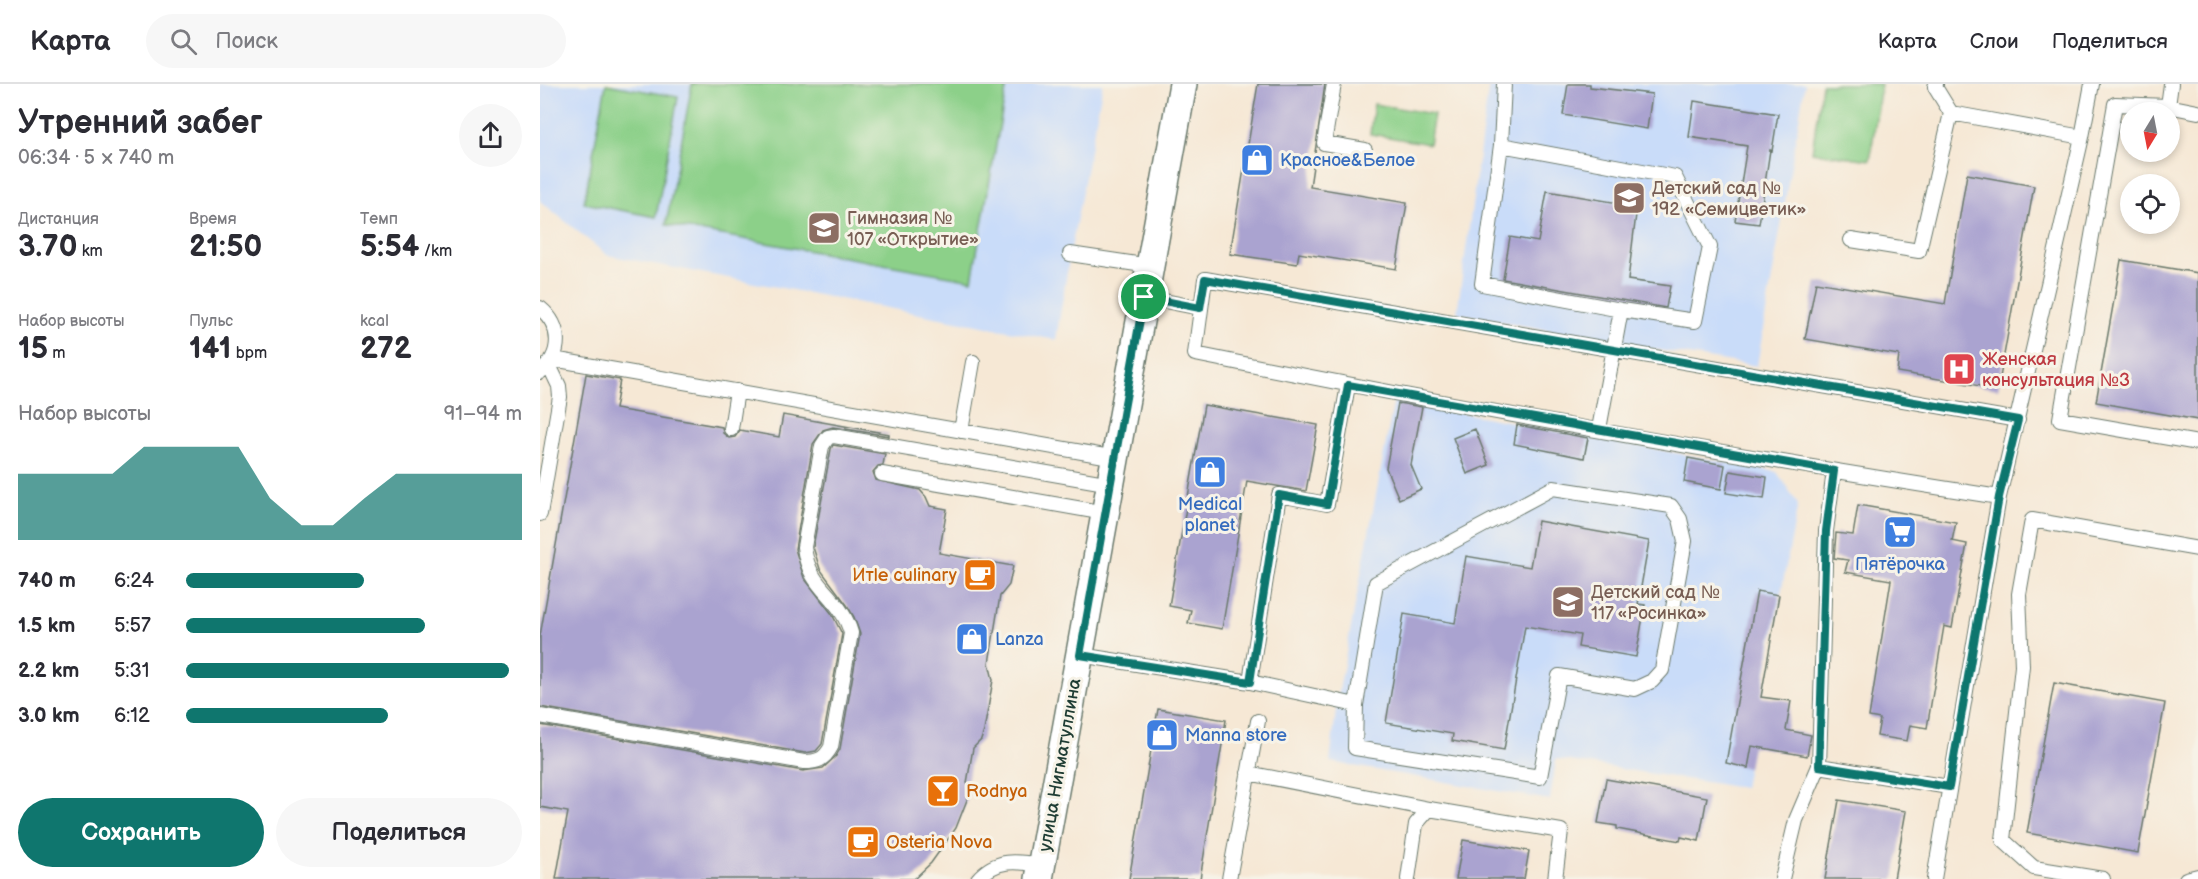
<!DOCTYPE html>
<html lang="ru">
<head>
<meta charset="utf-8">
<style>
	body { margin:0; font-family:"Balsamiq Sans",sans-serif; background:#f7f7f7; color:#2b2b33; height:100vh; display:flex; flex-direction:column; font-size:22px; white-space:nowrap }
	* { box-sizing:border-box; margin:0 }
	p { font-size:20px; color:#7c7c81 }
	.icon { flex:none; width:33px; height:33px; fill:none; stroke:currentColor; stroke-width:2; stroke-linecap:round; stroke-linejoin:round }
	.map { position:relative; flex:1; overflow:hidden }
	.panel { display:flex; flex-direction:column; background:#fff; width:540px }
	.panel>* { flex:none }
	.needle { width:39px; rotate:190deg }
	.controls { position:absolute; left:1580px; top:18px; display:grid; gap:12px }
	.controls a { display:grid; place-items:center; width:60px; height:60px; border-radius:50%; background:#fff; box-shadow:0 3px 9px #0003; font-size:30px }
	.pin { position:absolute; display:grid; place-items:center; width:51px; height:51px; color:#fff; margin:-26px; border:3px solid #fff; border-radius:50%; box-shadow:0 2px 6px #0007 }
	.round { display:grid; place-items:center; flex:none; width:63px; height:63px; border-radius:32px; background:#f7f7f7 }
	.overview { display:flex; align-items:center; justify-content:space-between; height:102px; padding:0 18px }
	h1 { font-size:33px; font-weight:600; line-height:45px }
	.metrics { display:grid; grid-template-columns:repeat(3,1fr); gap:9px; height:102px; padding:6px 18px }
	.metrics div { display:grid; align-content:center }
	.metrics b { font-size:30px; font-weight:600 }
	.metrics small { font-size:16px; font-weight:400 }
	.metrics p { font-size:16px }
	.chart { height:168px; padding:12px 18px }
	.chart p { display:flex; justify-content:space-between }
	.chart svg { width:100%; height:108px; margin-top:6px; fill:#0f766e; opacity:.7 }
	.primary-button { display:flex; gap:12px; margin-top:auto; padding:12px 18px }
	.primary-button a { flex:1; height:69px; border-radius:36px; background:#0f766e; color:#fff; font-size:24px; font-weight:600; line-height:69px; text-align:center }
	.primary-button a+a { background:#f7f7f7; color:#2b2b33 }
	ul { padding:0 18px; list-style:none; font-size:20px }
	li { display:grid; grid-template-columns:96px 72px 1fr; align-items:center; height:45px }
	li i { height:15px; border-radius:8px; background:#0f766e }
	header { display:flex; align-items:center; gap:36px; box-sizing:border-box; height:84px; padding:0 30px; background:#fff; border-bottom:2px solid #e1e1e2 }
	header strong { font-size:28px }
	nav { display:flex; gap:33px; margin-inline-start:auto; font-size:21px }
	.search { width:420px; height:54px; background:#f7f7f7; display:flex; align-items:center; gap:15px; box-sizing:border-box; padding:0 21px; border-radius:33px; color:#7c7c81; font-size:22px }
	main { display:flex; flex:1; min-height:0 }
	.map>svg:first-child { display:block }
	.built { fill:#c9dcf9 }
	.green { fill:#8cd089; stroke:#56865e; stroke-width:1.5 }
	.building { fill:#aaa3d0 }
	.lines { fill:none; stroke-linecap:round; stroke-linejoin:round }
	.service-casing { stroke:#6a796c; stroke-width:16 }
	.minor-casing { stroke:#6a796c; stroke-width:30 }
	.service { stroke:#fff; stroke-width:14 }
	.minor { stroke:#fff; stroke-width:27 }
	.route-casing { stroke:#fff; stroke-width:12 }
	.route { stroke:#0f766e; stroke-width:8 }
	.labels { text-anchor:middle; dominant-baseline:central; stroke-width:6; stroke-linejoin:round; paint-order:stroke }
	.shop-label { font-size:18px; fill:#366cbe; stroke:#f7f3e8; text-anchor:start }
	.education-label { font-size:18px; fill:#785e54; stroke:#f7f3e8; text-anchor:start }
	.health-label { font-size:18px; fill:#be3a42; stroke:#f7f3e8; text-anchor:start }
	.food-label { font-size:18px; fill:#c56008; stroke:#f7f3e8; text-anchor:start }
	.street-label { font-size:18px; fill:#1f3d34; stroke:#f7f3e8 }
</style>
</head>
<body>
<header>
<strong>Карта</strong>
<div class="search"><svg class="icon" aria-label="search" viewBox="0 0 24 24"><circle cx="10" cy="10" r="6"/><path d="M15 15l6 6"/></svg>Поиск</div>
<nav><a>Карта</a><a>Слои</a><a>Поделиться</a></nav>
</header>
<main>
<section class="panel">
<div class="overview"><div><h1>Утренний забег</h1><p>06:34 · 5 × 740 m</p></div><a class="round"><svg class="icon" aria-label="share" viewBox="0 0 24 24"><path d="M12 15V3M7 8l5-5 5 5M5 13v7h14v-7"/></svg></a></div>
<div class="metrics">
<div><p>Дистанция</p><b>3.70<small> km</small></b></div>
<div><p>Время</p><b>21:50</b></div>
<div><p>Темп</p><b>5:54<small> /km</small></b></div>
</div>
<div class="metrics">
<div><p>Набор высоты</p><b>15<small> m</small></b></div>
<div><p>Пульс</p><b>141<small> bpm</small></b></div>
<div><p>kcal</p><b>272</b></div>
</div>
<div class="chart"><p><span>Набор высоты</span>91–94 m</p>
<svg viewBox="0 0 160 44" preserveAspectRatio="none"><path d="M0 44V17L10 17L20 17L30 17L40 6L50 6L60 6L70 6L80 27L90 38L100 38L110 27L120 17L130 17L140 17L150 17L160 17V44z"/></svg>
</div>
<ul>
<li><b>740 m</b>6:24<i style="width:53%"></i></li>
<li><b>1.5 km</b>5:57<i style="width:71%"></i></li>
<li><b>2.2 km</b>5:31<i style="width:96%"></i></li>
<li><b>3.0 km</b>6:12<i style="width:60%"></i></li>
</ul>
<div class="primary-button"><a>Сохранить</a><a>Поделиться</a></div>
</section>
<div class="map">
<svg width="1658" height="795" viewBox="0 0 1658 795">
	<rect width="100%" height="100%" fill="#f7f3e8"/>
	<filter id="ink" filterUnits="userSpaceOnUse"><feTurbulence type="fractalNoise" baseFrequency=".0167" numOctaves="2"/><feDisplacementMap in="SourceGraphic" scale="12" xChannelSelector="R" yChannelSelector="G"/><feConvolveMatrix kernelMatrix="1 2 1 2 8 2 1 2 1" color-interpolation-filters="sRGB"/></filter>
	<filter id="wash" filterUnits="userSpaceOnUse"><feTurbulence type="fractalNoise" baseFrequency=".008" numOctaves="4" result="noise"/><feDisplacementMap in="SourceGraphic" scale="24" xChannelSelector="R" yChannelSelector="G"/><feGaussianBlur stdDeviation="1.35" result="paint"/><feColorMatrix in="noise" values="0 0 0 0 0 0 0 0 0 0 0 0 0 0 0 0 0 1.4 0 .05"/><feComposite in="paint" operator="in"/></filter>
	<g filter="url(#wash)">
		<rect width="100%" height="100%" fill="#f6e8d5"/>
		<path class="built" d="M0,0H563L530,170L516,256L67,171L0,117Z
			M949,0H1265L1217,282L1074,259L917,229Z
			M854,316L1237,388L1258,420L1204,704L1016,675L1010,716L790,678L797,617Z"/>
		<path class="green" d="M66,0L138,13L116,133L44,119Z
			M152,0H467L432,196L126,141Z
			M1282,0H1341L1330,76L1272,68Z
			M834,20L894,30L889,60L830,50Z"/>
		<g id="blocks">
			<path class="building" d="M718,0H785L770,103L867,119L856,185L759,169L757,180L690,170Z
				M1028,0H1050V3L1112,10L1107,45L1023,31Z
				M1154,17L1238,30L1232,67L1230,66L1219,140L1195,137L1207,62L1149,53Z
				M1427,90L1494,102L1458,305L1357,288L1359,271L1265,255L1276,198L1405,220Z
				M1007,107L1097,122L1088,196L1130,202L1126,224L963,195L970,153L998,158Z
				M1581,176L1658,189V336L1556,318Z
				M46,290L80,296L75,325L182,343L183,349L189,354L195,353L200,346L239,353L243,331L349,350V352L293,343L283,346L273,360L255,465L264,494L292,530L302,550L282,660L276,667L265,669L0,623V552Z
				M858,319L882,323L871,381L881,405L859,415L846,384Z
				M664,321L778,341L766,407L707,397L682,545L648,539L651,526L629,522Z
				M977,341L1048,354L1044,374L974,360Z
				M935,345L949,381L927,390L913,354Z
				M293,361L345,370L343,381L338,382L333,388L336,396L380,406L386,413L390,422L407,425L399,469L473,482L469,501L460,512L449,579L453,596L444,647L441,656L433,664L427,699L432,703L416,744L391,779L374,795H16L28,728L0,723V641L263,687L283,684L296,672L300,665L320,550L314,533L307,521L280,485L273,463L291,365Z
				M1148,374L1185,381L1181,405L1144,398Z
				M1190,387L1227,393L1224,415L1186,409Z
				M1318,421L1416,438L1412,457L1427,460L1412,544L1404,542L1387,644L1370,641L1367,657L1337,652L1340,635L1329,633L1351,496L1305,488L1308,476L1294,474L1296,449L1313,451Z
				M998,437L1109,457L1098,520L1105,521L1096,573L1038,563L1040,551L985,542L964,666L912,657L913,650L846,639L864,530L915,539L926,472L990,483Z
				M1217,507L1239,511L1221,613L1251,617L1246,646L1271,651L1267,672L1212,662L1208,684L1186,679Z
				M1514,599L1625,619L1598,769L1487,749Z
				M618,625L686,636L660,795H589Z
				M1066,695L1167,713L1159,757L1141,753L1140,757L1093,748L1077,745V742L1058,739Z
				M1299,716L1366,727L1354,795H1285Z
				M923,756L989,767L984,795H916Z"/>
		</g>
	</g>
	<g filter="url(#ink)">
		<use href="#blocks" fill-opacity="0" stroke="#6a796c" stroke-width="1.5"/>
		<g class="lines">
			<defs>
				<path id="service" d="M794,0L784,59L825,66
					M1396,0L1395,3L1411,29L1542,53
					M1628,22L1631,0
					M1658,28L1628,22L1575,20L1520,335L1658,359
					M961,61L1135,93L1170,163L1155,237L1081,226L942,200L961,61L964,0
					M1311,156L1379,167L1411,29
					M530,170L610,182
					M604,213L660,224
					M0,224C22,242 23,271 0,288
					M13,275L576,374
					M191,345L197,307
					M1059,345L1081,226
					M421,347L433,278
					M342,390L565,429
					M1459,413C1190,371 921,324 655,270L665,195L1478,336
					M0,430L20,313L19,302L9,281
					M540,571L710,598L816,621L836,499L1013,404L1131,422L1140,435L1145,457L1122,586L1112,597L1095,605L1019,592L1000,693L815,664L816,621
					M710,598L739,411L787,420L808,301
					M0,632L264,678C277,678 284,676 291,663L311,549C300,510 269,507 264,463L282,362L288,353L294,352L571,400
					M1279,682L1409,703
					M708,689L889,725L1021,747L1015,795
					M438,795C456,774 477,777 502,781
					M689,795L718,637
					M868,795L876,740L889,725
					M1242,795L1256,736L1279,682L1286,447L1294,387
					M1394,795L1459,413L1542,53L1552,0
					M1563,795L1494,784L1463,756L1482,582L1479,510L1492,436L1658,465
					M1646,795L1658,792"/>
				<path id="minor" d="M499,795L643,0"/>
			</defs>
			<use href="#service" class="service-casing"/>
			<use href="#minor" class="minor-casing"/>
			<use href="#service" class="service"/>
			<use href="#minor" class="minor"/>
		</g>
	</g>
	<g class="lines" filter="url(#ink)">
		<defs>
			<path id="route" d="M665,195L1478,336L1459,413L1409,703L1279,682L1286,447L1294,387L808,301L787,420L739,411L710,598L540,571L604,213L660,224Z"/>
		</defs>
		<use href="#route" class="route-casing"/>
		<use href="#route" class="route"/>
	</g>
	<defs>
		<symbol id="shop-square" viewBox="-11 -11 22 22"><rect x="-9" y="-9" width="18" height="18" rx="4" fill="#3f7fe0" stroke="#f7f3e8"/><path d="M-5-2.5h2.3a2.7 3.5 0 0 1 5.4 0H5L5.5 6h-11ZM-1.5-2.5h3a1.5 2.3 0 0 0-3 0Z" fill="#fff"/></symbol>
		<symbol id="school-square" viewBox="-11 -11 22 22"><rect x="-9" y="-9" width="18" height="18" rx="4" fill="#8d6e63" stroke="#f7f3e8"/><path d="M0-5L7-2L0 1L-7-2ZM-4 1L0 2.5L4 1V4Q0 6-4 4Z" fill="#fff"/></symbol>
		<symbol id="hospital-square" viewBox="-11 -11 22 22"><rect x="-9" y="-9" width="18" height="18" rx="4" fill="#e0444e" stroke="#f7f3e8"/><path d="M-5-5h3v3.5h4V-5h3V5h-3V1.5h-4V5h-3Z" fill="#fff"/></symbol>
		<symbol id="supermarket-square" viewBox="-11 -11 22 22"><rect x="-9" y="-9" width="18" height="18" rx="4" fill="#3f7fe0" stroke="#f7f3e8"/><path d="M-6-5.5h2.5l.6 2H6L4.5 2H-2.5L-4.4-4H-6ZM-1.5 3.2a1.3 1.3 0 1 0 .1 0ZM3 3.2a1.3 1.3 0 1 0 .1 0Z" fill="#fff"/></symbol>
		<symbol id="cafe-square" viewBox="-11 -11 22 22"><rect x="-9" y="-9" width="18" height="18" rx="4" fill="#e8710a" stroke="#f7f3e8"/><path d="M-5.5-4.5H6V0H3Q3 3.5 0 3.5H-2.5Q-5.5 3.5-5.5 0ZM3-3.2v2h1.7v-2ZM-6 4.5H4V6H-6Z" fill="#fff"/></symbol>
		<symbol id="bar-square" viewBox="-11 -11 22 22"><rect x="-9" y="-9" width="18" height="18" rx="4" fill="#e8710a" stroke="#f7f3e8"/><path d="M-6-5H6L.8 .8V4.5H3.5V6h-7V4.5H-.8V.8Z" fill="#fff"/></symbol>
	</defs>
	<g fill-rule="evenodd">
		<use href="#shop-square" x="698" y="57" width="38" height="38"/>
		<use href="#school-square" x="1070" y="95" width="38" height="38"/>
		<use href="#school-square" x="265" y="125" width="38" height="38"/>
		<use href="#hospital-square" x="1400" y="266" width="38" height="38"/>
		<use href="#shop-square" x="651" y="369" width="38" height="38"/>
		<use href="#supermarket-square" x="1341" y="429" width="38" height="38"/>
		<use href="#cafe-square" x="421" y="472" width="38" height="38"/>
		<use href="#school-square" x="1009" y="499" width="38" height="38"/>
		<use href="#shop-square" x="413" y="536" width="38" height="38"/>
		<use href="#shop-square" x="603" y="632" width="38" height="38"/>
		<use href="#bar-square" x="384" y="688" width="38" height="38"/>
		<use href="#cafe-square" x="304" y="739" width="38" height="38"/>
	</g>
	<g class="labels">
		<g class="shop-label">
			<text x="740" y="76">Красное&amp;Белое</text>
			<text x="670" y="420" text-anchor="middle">Medical<tspan x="670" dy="21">planet</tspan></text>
			<text x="1360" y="480" text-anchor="middle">Пятёрочка</text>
			<text x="455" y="555">Lanza</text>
			<text x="645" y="651">Manna store</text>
		</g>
		<g class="education-label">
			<text x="1112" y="104">Детский сад №<tspan x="1112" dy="21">192 «Семицветик»</tspan></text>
			<text x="307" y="134">Гимназия №<tspan x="307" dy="21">107 «Открытие»</tspan></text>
			<text x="1051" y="508">Детский сад №<tspan x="1051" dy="21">117 «Росинка»</tspan></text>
		</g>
		<g class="health-label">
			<text x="1442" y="275">Женская<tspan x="1442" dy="21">консультация №3</tspan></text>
		</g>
		<g class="food-label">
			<text x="417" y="491" text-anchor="end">Итle culinary</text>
			<text x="426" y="707">Rodnya</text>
			<text x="346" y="758">Osteria Nova</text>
		</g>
		<g class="street-label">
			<text transform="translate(520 681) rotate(-80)">улица Нигматуллина</text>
		</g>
	</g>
</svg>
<div class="controls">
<a><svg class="needle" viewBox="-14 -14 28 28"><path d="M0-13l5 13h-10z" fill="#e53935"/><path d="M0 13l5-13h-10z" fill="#7c7c81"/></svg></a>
<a><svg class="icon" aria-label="locate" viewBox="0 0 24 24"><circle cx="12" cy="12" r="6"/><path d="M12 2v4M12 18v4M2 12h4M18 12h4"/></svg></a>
</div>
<div class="pin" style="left:604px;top:213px;background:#1e9e55"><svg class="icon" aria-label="arrive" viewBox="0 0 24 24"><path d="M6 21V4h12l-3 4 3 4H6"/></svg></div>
</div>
</main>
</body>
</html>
